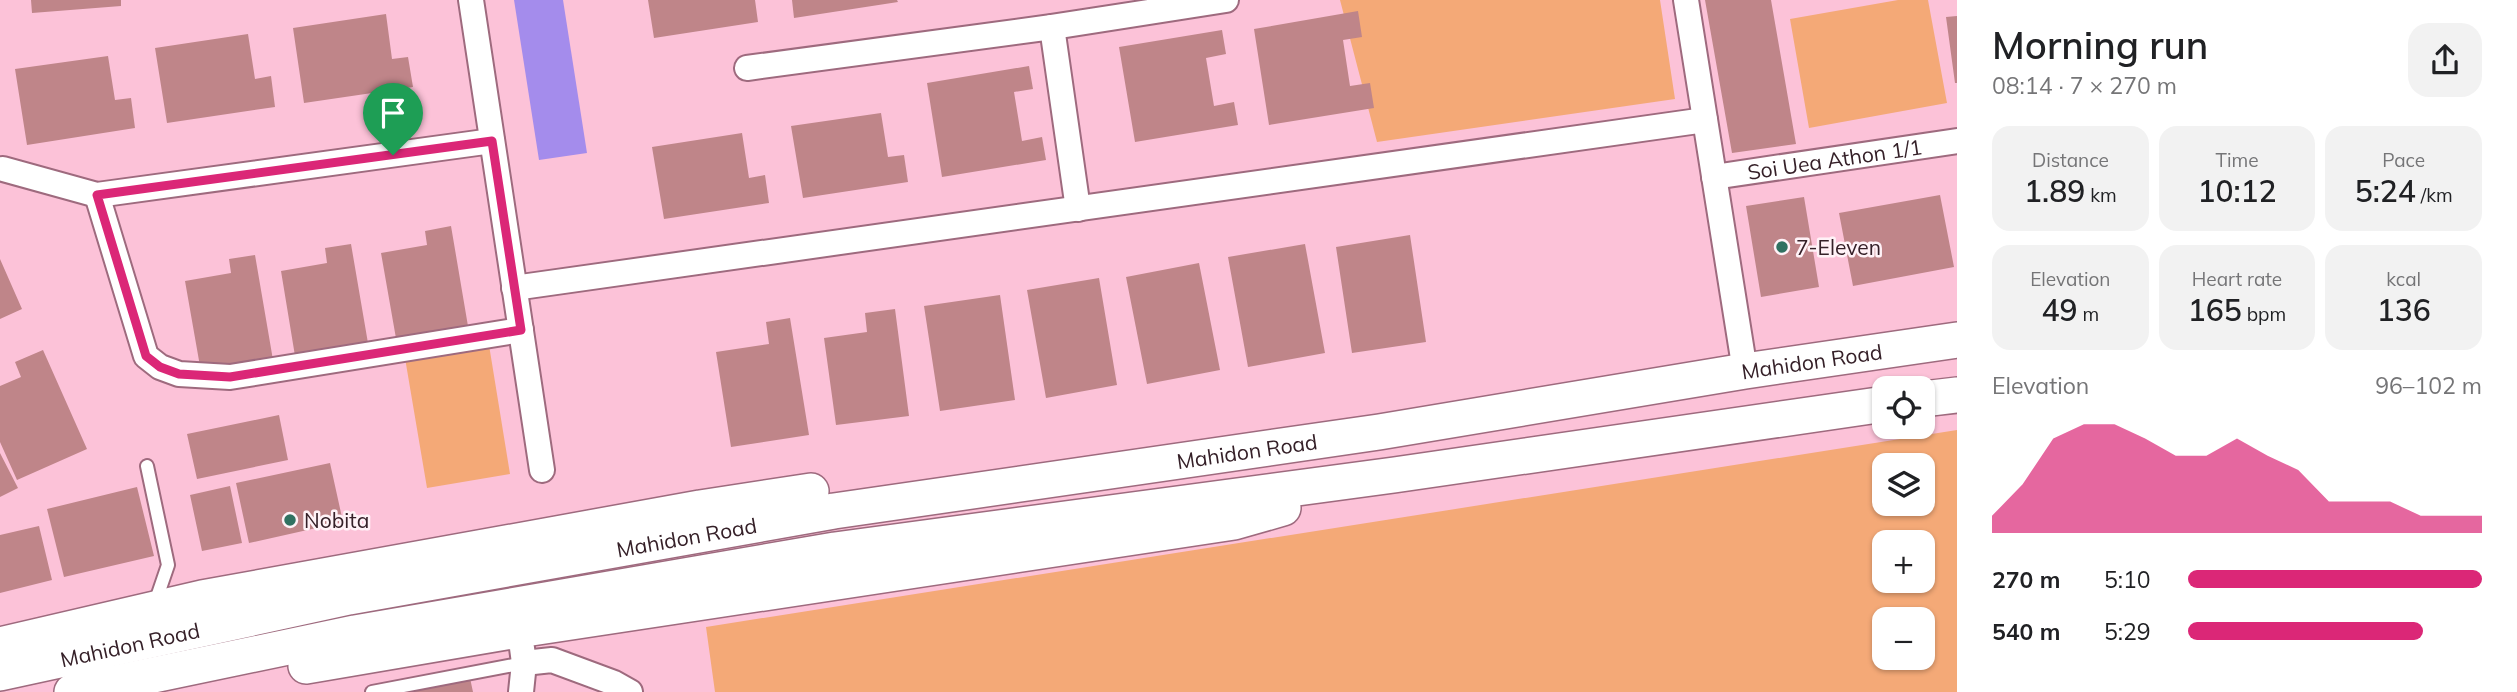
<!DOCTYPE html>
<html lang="en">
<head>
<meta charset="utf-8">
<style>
	body { margin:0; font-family:Mulish,sans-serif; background:#f2f2f2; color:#202124; height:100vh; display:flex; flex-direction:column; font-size:26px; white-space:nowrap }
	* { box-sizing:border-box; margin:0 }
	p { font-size:23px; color:#757577 }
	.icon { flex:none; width:38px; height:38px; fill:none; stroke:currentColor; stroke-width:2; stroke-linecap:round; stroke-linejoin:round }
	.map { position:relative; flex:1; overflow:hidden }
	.drawer { display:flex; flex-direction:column; background:#fff; width:560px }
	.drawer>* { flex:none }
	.buttons { position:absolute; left:1872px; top:376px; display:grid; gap:14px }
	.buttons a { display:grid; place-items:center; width:63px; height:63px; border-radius:14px; background:#fff; box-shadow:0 2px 5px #0004; font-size:35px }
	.pin { position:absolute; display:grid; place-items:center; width:60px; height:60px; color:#fff; margin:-72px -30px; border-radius:50% 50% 50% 0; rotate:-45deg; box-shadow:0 0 7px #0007 }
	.pin .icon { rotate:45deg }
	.round { display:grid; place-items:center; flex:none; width:74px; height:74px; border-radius:21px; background:#f2f2f2 }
	.summary { display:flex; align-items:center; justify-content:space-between; height:119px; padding:0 35px }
	h1 { font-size:38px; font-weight:600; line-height:52px }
	.stats { display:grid; grid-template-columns:repeat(3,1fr); gap:10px; height:119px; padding:7px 35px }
	.stats div { display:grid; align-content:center; border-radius:18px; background:#f2f2f2; text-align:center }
	.stats b { font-size:30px; font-weight:600 }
	.stats small { font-size:19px; font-weight:400 }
	.stats p { font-size:19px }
	.chart { height:196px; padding:14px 35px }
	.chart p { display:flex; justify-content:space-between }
	.chart svg { width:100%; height:126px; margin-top:7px; fill:#db2777; opacity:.7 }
	ul { padding:0 35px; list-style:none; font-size:23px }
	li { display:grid; grid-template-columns:112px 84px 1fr; align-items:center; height:52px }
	li i { height:18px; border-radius:9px; background:#db2777 }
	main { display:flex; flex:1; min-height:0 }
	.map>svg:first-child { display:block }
	.green { fill:#f4a977; fill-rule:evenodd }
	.water { fill:#a48cec }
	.building { fill:#bf8589 }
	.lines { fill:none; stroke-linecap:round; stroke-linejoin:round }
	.lane-casing { stroke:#9e6a7e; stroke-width:16 }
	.street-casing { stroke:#9e6a7e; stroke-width:28 }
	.secondary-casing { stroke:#9e6a7e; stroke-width:38 }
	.lane { stroke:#fff; stroke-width:12 }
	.street { stroke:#fff; stroke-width:24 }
	.secondary { stroke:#fff; stroke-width:35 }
	.route-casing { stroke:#fff; stroke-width:14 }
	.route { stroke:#db2777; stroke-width:9 }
	.poi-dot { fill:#307161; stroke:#fff2f7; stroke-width:2.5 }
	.labels { text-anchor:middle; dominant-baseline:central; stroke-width:5; stroke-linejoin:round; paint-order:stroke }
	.street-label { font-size:21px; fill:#352028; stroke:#fff2f7 }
	.poi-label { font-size:21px; fill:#352028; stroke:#fff2f7; text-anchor:start }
</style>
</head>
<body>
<main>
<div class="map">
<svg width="1957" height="692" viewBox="0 0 1957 692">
	<rect width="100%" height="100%" fill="#fcc2d8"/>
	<path class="green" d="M1340,0H1660L1675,99L1377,142Z
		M1898,0H1928L1947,103L1809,128L1790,19Z
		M489,345L510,474L427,488L405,358Z
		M1957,430V692H715L706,627ZM1885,466H1923V504H1885ZM1885,542H1923V581H1885ZM1885,620H1923V658H1885Z"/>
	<path class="water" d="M514,0H563L587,153L539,160Z"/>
	<path class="building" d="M31,0H121V6L32,13Z
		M648,0H755L758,22L654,38Z
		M792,0H897L898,2L794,18Z
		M1705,0H1771L1796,144L1732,153Z
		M1358,11L1362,37L1343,40L1350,86L1370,83L1374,108L1269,125L1254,29Z
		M386,14L392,59L408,57L413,87L304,103L293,28Z
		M1957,16V83H1955L1946,17Z
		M1222,30L1226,54L1206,58L1214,106L1234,102L1238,125L1135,142L1119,47Z
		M248,34L255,79L271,76L275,107L167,123L155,48Z
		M108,56L115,100L131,98L135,128L27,145L15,69Z
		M1029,66L1033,89L1014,92L1022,141L1042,137L1046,160L942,177L927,83Z
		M881,113L888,157L904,155L908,182L803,198L791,126Z
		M742,133L749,178L765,175L769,203L664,219L652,147Z
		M1940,195L1954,267L1853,286L1839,213Z
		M1804,197L1819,287L1761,297L1746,206Z
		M451,226L469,332L397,344L381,253L427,245L425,231Z
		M1410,235L1426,342L1352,353L1336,247Z
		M351,244L369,349L296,362L281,271L327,263L325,248Z
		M1305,244L1325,353L1248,367L1228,257Z
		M255,255L273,360L201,372L185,281L231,273L229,259Z
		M0,259L22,309L0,319Z
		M1199,263L1220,370L1147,384L1126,277Z
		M1099,278L1117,385L1046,398L1027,290Z
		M1000,295L1015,400L940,411L924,306Z
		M895,309L909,416L836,425L824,338L867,332L865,313Z
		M790,318L809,435L731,447L716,352L769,344L766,322Z
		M43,350L87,449L17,480L0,442V386L21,377L15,362Z
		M279,415L288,460L197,479L187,434Z
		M0,453L18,488L0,497Z
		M330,463L343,522L249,543L236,483Z
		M230,486L242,543L202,551L190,495Z
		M137,487L154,556L64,577L47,509Z
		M39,526L52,580L0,593V535Z
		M470,678L473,692H404Z"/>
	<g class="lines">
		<defs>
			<path id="lane" d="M147,466L168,565L155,603
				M372,692L524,663"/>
			<g id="street">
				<path d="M471,0L542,470"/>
				<path d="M1686,0L1745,371"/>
				<path d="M1052,27L1078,209"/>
				<path d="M747,68L1052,27L1226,0"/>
				<path d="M3,169L97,195L492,141"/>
				<path id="s1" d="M1714,177L1957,141"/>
				<path d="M97,195L146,356L160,367L179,374L230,377L521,330"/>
				<path d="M514,288L1705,120"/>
				<path d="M524,663L552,660L614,683L630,692"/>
				<path d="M521,692L524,663L522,648"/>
			</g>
			<g id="secondary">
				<path d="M1923,399L1957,395"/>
				<path d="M0,645L202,598L700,508L811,491"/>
				<path d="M306,666L518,630L1234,522L1283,508"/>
				<path id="s2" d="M0,673L349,597L834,511L1379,432L1745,371L1957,340"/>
				<path d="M72,692L355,633L835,550L1394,475L1885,404"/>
			</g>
		</defs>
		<use href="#lane" class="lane-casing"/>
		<use href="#street" class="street-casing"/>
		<use href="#secondary" class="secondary-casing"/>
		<use href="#lane" class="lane"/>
		<use href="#street" class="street"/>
		<use href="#secondary" class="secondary"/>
	</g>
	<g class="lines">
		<defs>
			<path id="route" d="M492,141L521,330L230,377L179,374L160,367L146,356L97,195Z"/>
		</defs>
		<use href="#route" class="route-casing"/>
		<use href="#route" class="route"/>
	</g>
	<g class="poi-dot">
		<circle cx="1782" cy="247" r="7"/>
		<circle cx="290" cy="520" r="7"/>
	</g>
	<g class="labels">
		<g class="street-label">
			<text stroke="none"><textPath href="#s1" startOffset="122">Soi Uea Athon 1/1</textPath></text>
			<text stroke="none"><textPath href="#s2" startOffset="1839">Mahidon Road</textPath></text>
			<text stroke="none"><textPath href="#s2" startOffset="1267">Mahidon Road</textPath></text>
			<text stroke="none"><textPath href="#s2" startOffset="700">Mahidon Road</textPath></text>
			<text stroke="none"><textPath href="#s2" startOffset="133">Mahidon Road</textPath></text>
		</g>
		<g class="poi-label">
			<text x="1796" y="247">7-Eleven</text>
			<text x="304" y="520">Nobita</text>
		</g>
	</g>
</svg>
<div class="buttons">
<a><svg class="icon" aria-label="locate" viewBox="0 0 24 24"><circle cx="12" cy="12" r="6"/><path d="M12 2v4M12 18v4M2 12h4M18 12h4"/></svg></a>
<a><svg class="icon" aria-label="layers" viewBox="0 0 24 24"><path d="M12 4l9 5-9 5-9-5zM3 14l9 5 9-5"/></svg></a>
<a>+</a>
<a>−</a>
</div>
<div class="pin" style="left:393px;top:155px;background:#1e9e55"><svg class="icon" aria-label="arrive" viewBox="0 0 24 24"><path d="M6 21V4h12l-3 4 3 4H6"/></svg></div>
</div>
<section class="drawer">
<div class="summary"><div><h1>Morning run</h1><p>08:14 · 7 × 270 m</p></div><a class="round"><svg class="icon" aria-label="share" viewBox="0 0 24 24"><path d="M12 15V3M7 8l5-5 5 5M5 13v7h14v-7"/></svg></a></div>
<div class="stats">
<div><p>Distance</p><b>1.89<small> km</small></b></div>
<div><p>Time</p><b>10:12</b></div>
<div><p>Pace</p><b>5:24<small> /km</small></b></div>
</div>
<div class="stats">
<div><p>Elevation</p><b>49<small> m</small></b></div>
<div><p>Heart rate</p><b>165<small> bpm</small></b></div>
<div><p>kcal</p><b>136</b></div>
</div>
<div class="chart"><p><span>Elevation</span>96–102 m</p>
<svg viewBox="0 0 160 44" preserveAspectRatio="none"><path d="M0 44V38L10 27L20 11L30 6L40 6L50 11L60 17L70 17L80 11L90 17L100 22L110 33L120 33L130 33L140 38L150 38L160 38V44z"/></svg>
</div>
<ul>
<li><b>270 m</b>5:10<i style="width:100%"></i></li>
<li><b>540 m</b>5:29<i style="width:80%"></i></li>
</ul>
</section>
</main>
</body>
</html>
